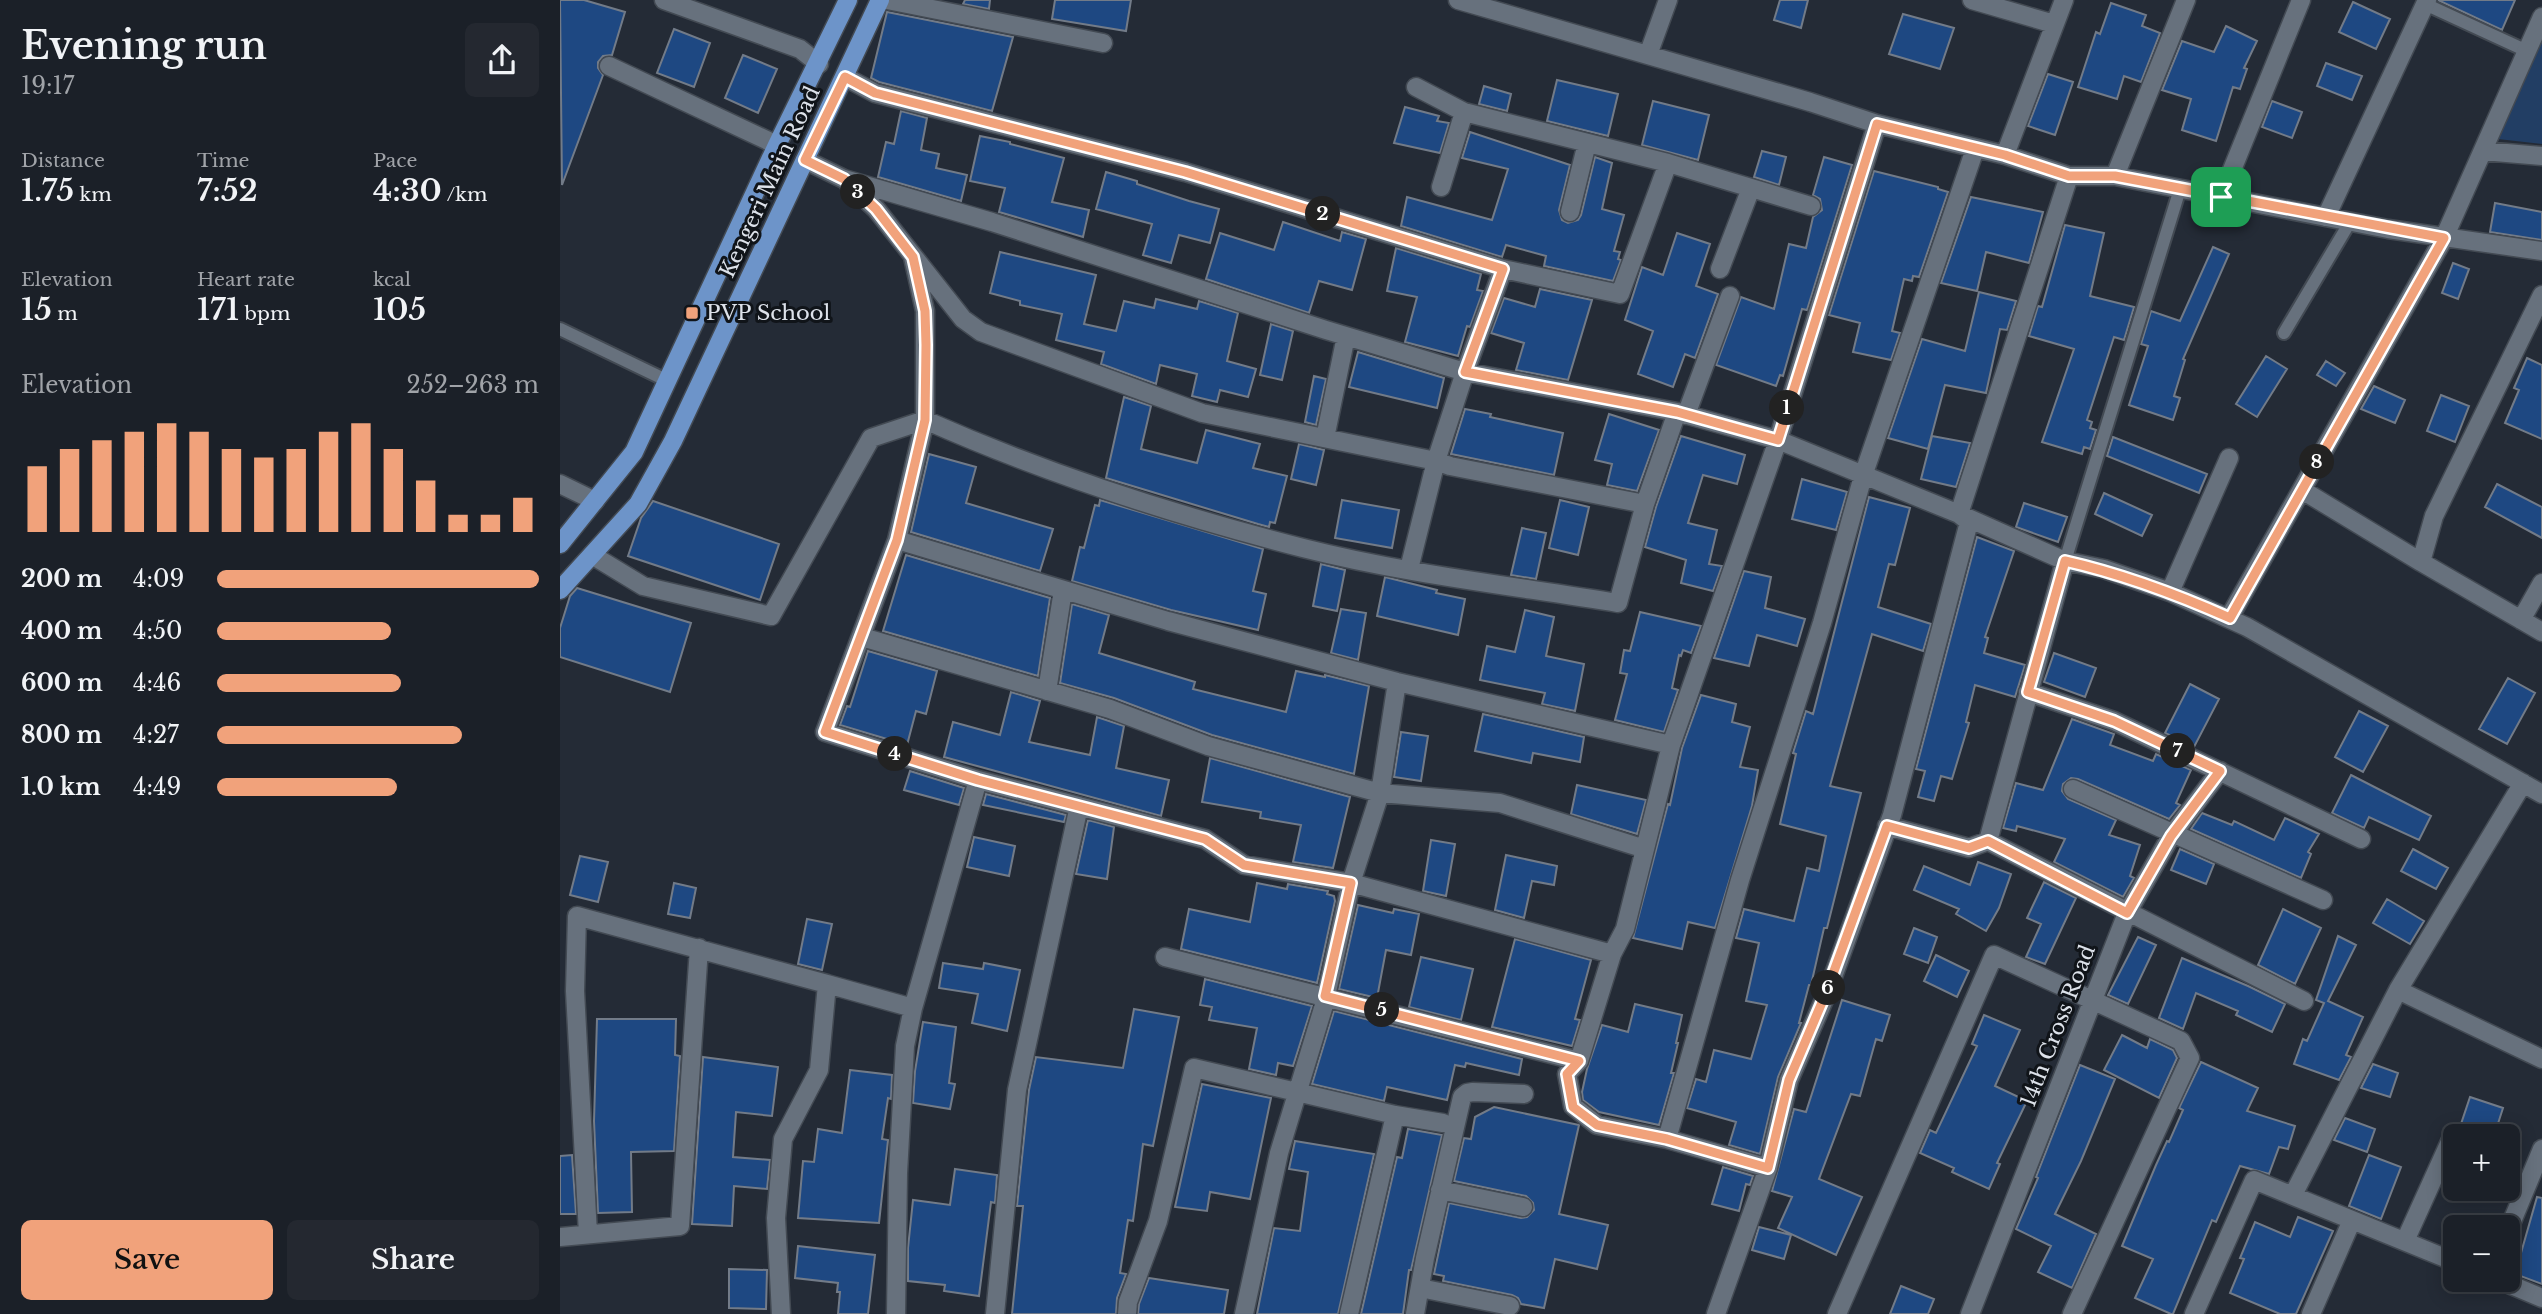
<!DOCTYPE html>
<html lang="en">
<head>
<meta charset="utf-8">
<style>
	body { margin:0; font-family:"Libre Baskerville",serif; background:#242830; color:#f1f3f6; height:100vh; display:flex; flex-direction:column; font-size:26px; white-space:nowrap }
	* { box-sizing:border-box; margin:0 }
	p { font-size:23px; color:#a0a3a8 }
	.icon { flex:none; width:38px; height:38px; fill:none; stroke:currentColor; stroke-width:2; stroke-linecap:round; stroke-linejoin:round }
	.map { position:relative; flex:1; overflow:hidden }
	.side { display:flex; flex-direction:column; background:#1b2028; width:560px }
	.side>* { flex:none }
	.controls { position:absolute; left:1883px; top:1124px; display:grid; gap:14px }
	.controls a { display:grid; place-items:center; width:77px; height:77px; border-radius:10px; background:#1b2028; box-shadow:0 4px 18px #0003,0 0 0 2px #393e45; font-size:35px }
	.pin { position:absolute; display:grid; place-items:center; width:60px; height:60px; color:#fff; margin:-30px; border-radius:14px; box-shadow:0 4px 10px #0006 }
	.km { position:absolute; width:35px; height:35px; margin:-18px; border-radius:50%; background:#222; color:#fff; font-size:19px; line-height:35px; text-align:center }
	.round { display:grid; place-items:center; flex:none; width:74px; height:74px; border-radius:10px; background:#242830 }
	.overview { display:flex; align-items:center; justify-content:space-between; height:119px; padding:0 21px }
	h1 { font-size:38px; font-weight:600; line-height:52px }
	.figures { display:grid; grid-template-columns:repeat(3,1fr); gap:10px; height:119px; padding:7px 21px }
	.figures div { display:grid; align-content:center }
	.figures b { font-size:30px; font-weight:600 }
	.figures small { font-size:19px; font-weight:400 }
	.figures p { font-size:19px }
	.chart { height:196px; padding:14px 21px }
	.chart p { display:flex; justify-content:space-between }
	.chart svg { width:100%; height:126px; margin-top:7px; stroke:#f1a27b; stroke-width:6 }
	.action { display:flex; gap:14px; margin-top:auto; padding:14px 21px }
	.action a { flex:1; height:80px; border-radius:10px; background:#f1a27b; color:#111; font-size:28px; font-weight:600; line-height:80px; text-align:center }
	.action a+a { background:#242830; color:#f1f3f6 }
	ul { padding:0 21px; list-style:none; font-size:23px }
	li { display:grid; grid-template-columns:112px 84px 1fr; align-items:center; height:52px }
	li i { height:18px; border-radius:9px; background:#f1a27b }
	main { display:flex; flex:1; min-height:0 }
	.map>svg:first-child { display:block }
	.green { fill:#223e64 }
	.building { fill:#1e4882; stroke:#727b88; stroke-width:2 }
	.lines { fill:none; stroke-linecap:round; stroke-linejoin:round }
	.lane-casing { stroke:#434a53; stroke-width:16 }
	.street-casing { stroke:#434a53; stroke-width:21 }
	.primary-casing { stroke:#434a53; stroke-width:21 }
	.lane { stroke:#67717d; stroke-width:12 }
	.street { stroke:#67717d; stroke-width:18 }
	.primary { stroke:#6d94c9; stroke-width:18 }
	.route-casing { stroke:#fff; stroke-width:14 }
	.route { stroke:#f1a27b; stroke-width:9 }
	.poi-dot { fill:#f1a27b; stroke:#101419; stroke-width:2.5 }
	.labels { text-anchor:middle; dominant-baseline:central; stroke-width:6; stroke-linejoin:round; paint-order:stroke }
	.street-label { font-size:21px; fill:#dde2ea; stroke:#101419 }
	.poi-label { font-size:21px; fill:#dde2ea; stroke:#101419; text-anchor:start }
</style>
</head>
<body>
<main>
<section class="side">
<div class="overview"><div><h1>Evening run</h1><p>19:17</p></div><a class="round"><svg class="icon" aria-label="share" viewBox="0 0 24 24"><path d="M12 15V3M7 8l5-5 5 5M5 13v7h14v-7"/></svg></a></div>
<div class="figures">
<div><p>Distance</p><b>1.75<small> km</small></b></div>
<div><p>Time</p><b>7:52</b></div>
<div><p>Pace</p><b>4:30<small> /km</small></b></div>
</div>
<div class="figures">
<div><p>Elevation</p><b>15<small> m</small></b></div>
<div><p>Heart rate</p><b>171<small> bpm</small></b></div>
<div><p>kcal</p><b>105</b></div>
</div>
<div class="chart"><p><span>Elevation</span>252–263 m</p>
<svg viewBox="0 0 160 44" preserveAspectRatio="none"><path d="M5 44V21M15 44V15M25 44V12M35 44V9M45 44V6M55 44V9M65 44V15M75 44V18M85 44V15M95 44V9M105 44V6M115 44V15M125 44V26M135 44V38M145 44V38M155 44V32"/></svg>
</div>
<ul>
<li><b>200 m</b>4:09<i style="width:100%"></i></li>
<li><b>400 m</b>4:50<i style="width:54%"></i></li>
<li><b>600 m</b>4:46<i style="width:57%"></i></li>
<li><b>800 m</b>4:27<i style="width:76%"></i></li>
<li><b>1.0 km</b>4:49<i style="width:56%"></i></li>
</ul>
<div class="action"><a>Save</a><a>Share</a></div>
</section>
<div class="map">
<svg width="1982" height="1314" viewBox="0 0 1982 1314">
	<rect width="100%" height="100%" fill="#242b36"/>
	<path class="green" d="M1982,36V144L1938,139Z"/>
	<path class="building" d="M0,0H24L65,12L52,55L43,56L38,62V68L43,75L2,185Z
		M405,0H430L429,9L403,4Z
		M495,0H571L566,31L492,19Z
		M1220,0H1248L1241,28L1214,20Z
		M1878,0H1955L1942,30Z
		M1793,2L1830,19L1816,49L1779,32Z
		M1551,3L1586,15L1582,26L1600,33L1581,82L1564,76L1557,99L1518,87L1536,32L1540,34Z
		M327,12L453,37L432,111L319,82L311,78Z
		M1343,14L1394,28L1380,69L1329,54Z
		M1666,26L1697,41L1684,68L1687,69L1680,89L1673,87L1656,141L1622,130L1631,99L1602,90L1622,41L1654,52Z
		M114,29L150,43L134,87L97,73Z
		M183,55L217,69L198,113L165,98Z
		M1766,63L1802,76L1792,100L1757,86Z
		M1488,74L1513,82L1495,135L1468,126Z
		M997,80L1058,94L1048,136L987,121Z
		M924,86L951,94L947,111L919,104Z
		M1093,101L1149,115L1138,160L1082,145Z
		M1712,101L1742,112L1732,138L1702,127Z
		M845,107L879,116L877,121L889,123L880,153L834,143Z
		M341,111L367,118L361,150L379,154L376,168L407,175L401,201L318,177L326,142L334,144Z
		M910,132L1010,165L999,210L1002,220L1008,223L1018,220L1021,215L1035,157L1052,163L1042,209L1064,215L1054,251L1060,252L1058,259L1061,260L1053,281L984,266L986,256L946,245L942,257L841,226L847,197L932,220L948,169L902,158Z
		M420,136L450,142V144L504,158L492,202L529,210L523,237L439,212L445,188L410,181Z
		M1202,151L1226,157L1219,185L1194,177Z
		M1264,157L1292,165L1247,310L1242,309L1223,376L1220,375L1216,386L1156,365L1181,297L1214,309L1229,244L1246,248L1253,217L1262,210L1260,199L1253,195Z
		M1314,171L1378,187V189L1388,192L1359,277L1353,276L1352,281L1344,279L1332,331L1340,333L1331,360L1293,352L1300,323L1269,315Z
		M546,172L577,181V184L629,201L659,209L650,243L619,235L611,263L583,255L592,224L536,209Z
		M1411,197L1483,212L1469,263L1426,252L1417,291L1381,283Z
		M1935,203L1982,212V240L1930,232Z
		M723,222L780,241L782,232L806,239L792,290L759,281L749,313L646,279L660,233L714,250Z
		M1505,225L1544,233L1530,296L1574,307L1564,340L1554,337L1527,420L1532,422L1530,428L1536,430L1530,449L1524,447L1522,454L1482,442L1514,349L1469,336L1478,306L1482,307Z
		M1117,233L1150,244L1136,286L1158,294L1135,358L1125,354L1113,387L1078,374L1093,331L1065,320L1082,267L1103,275Z
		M1653,247L1669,254L1623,359L1625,360L1614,396L1620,398L1613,420L1569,405L1588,346L1581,344L1591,311L1620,321Z
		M836,248L921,274L917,290L923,291L910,327L907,326L898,356L845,342L857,297L827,291Z
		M440,252L536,275L524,324L556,331L564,301L594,308L596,299L637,309L639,301L678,313L667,361L696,369L688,397L660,390L657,402L632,396L637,374L600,365L596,384L541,364L544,352L496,340L502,314L460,305V301L430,293Z
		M1893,263L1909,269L1898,299L1882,293Z
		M980,289L1032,300L1008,380L956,370L964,343L931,333L944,298L975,307Z
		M1419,292L1456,301L1447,330L1440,329L1426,393L1385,385L1368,449L1328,438L1362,339L1405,351Z
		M711,324L733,331L722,380L700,375Z
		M798,352L884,378L877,408L789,387Z
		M1706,356L1727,369L1697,417L1676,404Z
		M1967,358L1982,365V439L1945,423L1959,390L1954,388Z
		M1766,361L1785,373L1776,386L1757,375Z
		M754,376L766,379L756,425L745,422Z
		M1814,386L1845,400L1835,423L1801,409Z
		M1881,395L1909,406L1895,442L1867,431Z
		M564,397L591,406L581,449L637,463L646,430L700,444L693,468L727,476L715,523L710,522L709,527L698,524L546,478Z
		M905,409L931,414L930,417L1003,433L994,475L891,454Z
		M1049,414L1099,430L1077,491L1047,485L1052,464L1035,460Z
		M1121,436L1185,455L1177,484L1143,475L1128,523L1157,530L1149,564L1162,566L1153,591L1121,583L1126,560L1085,547L1096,507Z
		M1372,436L1410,443L1396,487L1361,479Z
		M1553,437L1647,474L1639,493L1547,456Z
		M739,444L764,450L756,485L731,479Z
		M369,454L416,467L406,503L493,529L480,571L351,532Z
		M1242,479L1287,492L1276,530L1232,519Z
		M1937,484L1982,507V538L1925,507Z
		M1544,493L1592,515L1582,536L1535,514Z
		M1309,497L1350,508L1335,565L1329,564L1318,607L1371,624L1363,651L1312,634L1270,786L1301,793L1267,928H1264L1251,985H1249L1239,1023H1241L1218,1077L1200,1154L1169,1145L1176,1122L1127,1108L1136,1079L1146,1082L1154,1050L1191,1059L1207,1005L1186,1001L1199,943L1176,938L1184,909L1234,921L1247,868L1259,871L1266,836L1220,824L1236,754L1233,753L1246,711L1253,714Z
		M540,500L703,549L693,591L706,594L698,630L611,610L512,581L520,547L524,548L535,505L539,506Z
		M782,500L839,510L832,548L775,538Z
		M1000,500L1029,507L1018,555L989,548Z
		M93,501L219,544L200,600L68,556L81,518Z
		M1464,503L1507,517L1498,542L1456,527Z
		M962,528L986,533L976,579L951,575Z
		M1417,537L1454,551L1425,637L1428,638L1424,653L1465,665L1455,697L1415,685L1406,722L1409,723L1392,779L1381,776L1374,801L1358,797L1365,771L1356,769Z
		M346,555L490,598L478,676L323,631Z
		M761,564L785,570L777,611L753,606Z
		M1184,571L1211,577L1205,608L1245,619L1237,646L1197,635L1189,666L1154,658Z
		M825,577L877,590L876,593L905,599L898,635L817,616Z
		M17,588L131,623L110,692L0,657V628L10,596Z
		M512,604L549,615L539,653L635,682L633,689L726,712L736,671L765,677V675L809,686L794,774L652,735L554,698L500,683Z
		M781,609L806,613L798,660L771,653Z
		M965,610L994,617L986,656L1024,664L1015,711L982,704L985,693L920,680L927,646L955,652Z
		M1080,612L1141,626L1131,653L1123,650L1121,656L1119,655L1112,688L1118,690L1104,732L1055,720L1067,674L1060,673L1064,650L1070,651Z
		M308,651L377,671L366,714L356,711L347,745L280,725L287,706L290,707Z
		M1494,653L1536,668L1525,697L1484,682Z
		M1948,678L1975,693L1947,744L1919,729Z
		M1630,684L1659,699L1634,747L1605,733Z
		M451,692L480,701L469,742L530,755L537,717L564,726L556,768L609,780L601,816L384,757L393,722L440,735Z
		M1141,695L1176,704L1172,722L1190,727L1180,767L1198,770L1192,806L1155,928L1128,922L1122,949L1073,938L1108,804L1110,805L1122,748Z
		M1799,711L1828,726L1803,772L1775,757Z
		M923,714L1024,737L1020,762L973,753L971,763L915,751Z
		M1512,719L1554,734L1550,745L1593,761L1596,754L1631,770L1616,803L1620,805L1609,819L1518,779L1511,778L1503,784L1502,791L1508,799L1556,820L1549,835L1580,845L1570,876L1574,878L1563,897L1494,862L1505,839L1457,826L1456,831L1443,828L1456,783L1483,790Z
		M841,732L868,736L861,781L834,777Z
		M650,758L790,797L773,868L733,862L741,825L700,818L701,812L642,802Z
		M350,771L404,788L399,805L344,790Z
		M1791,775L1871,816L1859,840L1809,817L1804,828L1772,813Z
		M1017,785L1086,800L1077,834L1011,814Z
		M426,794L506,815L504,822L423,805Z
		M1642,813L1672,825L1674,821L1714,840L1725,818L1759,834L1748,852L1751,854L1741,878L1631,829Z
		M528,820L554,827L547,879L516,874Z
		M414,837L455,846L449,876L407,867Z
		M871,840L895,844L886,896L863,891Z
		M1620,849L1654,864L1646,884L1611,870Z
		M1853,849L1888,868L1876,889L1841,871Z
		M946,855L997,866L994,885L972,881L964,918L935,910Z
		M20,856L48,862L38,902L10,895Z
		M1418,862L1451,874L1439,908L1426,931L1396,914L1399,909L1354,890L1364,866L1410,885Z
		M1484,882L1516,898L1485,964L1466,957L1481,924L1467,918Z
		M114,883L136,888L130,918L108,914Z
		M697,883L727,889L728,884L768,891L767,894L774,896L775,901L757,983L621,949L629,909L690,922Z
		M1827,899L1864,921L1850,944L1813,923Z
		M798,905L833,913L834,909L859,914L851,955L826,950L817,998L779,989Z
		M1723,909L1761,928L1735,984L1698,965Z
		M247,919L272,924L262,970L238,964Z
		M1354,928L1377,937L1368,963L1344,954Z
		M1778,936L1796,945L1768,1001L1803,1017L1786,1055L1791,1057L1779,1080L1734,1064L1743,1039L1747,1041L1764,1003L1756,1000Z
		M1578,937L1596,945L1568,1004L1548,995Z
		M955,939L1031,960L1015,1019L1020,1020L1012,1046L932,1027Z
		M1376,955L1409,971L1397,997L1364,981Z
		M861,957L913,969L901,1020L849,1007Z
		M1622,958L1688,986L1725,1004L1712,1032L1676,1015L1678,1011L1636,993L1623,1029L1599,1018Z
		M383,963L423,969L424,963L460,970L447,1031L412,1023L418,994L379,988Z
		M645,979L752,1006L733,1066L718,1063L716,1075L689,1069L697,1028L649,1020L652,1007L640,1005Z
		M1282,1000L1330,1015L1322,1041L1316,1039L1300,1096L1291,1094L1259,1179L1302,1197L1276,1255L1218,1228L1232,1197L1212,1191L1234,1109L1246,1112Z
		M1075,1004L1122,1015L1116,1043H1118L1111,1073H1114L1099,1125L1039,1112L1023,1100L1022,1092L1027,1069L1042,1025L1068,1032Z
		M574,1009L619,1017L593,1146L583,1144L573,1221L568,1220L560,1273L566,1274L557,1298L556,1314H452L463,1206H457L469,1090L476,1057L563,1068Z
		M774,1011L962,1059L959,1075L906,1063L905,1067L895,1065L887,1100L827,1087L824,1101L752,1084Z
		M1424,1015L1460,1030L1435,1086L1467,1101L1437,1163L1440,1164L1429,1189L1392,1172L1394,1168L1360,1153L1370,1130L1376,1133L1417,1046L1412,1044Z
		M37,1019H116L115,1055L120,1056L114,1151L71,1152L72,1212L38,1213L34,1121Z
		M363,1022L396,1027L389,1083L395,1084L390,1109L353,1103L355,1071Z
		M1562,1035L1587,1048L1590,1039L1613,1050L1617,1058L1599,1098L1544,1070Z
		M143,1057L218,1067L212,1116L176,1112L173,1157L210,1160L207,1189L174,1186L172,1226L132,1224Z
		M1641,1062L1698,1088L1687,1111L1735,1126L1728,1149L1719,1147L1709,1174L1680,1166L1656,1222L1652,1220L1613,1314H1611L1575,1298L1593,1259L1562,1246L1596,1165L1607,1141L1609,1142L1623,1110L1619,1108Z
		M1813,1064L1838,1073L1830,1097L1801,1088Z
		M1520,1065L1555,1079L1521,1161L1495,1214L1536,1234L1512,1288L1478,1272L1491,1246L1456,1229L1478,1178L1476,1177Z
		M290,1070L332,1075L331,1099L328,1098L322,1139L328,1140L319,1223L238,1218L243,1161L254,1162L258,1129L282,1133Z
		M642,1084L711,1098L690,1199L650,1192L647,1211L615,1207Z
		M1910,1097L1943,1108L1934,1136H1904L1900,1127Z
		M934,1107L1019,1125L999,1214L1048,1225L1037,1269L995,1259L984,1308L961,1304L958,1298L952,1295L883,1281L884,1276L874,1274L889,1203L961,1218L967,1217L974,1210L973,1203L966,1196L894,1181L904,1138L911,1139L915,1117Z
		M1785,1118L1815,1129L1807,1152L1774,1140Z
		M848,1129L882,1135L851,1270H849L843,1314H801L837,1157L842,1158Z
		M735,1141L814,1154L778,1314H697L714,1228L740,1231L748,1172L729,1169Z
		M12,1155L16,1214H0V1156Z
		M1809,1155L1841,1167L1821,1219L1789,1206Z
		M1163,1167L1193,1176L1190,1185L1186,1184L1179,1211L1152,1204Z
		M395,1169L437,1175L435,1203L431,1202L419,1296L384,1291L385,1285L348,1281V1248L353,1200L390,1205Z
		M1977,1197L1982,1198V1284L1955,1274Z
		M1738,1217L1773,1231L1736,1314H1720L1670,1293L1684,1259L1680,1258L1695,1222L1730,1237Z
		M1199,1227L1231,1235L1224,1259L1192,1250Z
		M238,1246L315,1255L308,1314H278L280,1292H277L278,1283L235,1278Z
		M169,1269L207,1270L206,1309L169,1308Z
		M589,1278L668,1290L664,1314H578L579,1304Z
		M1341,1286L1374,1299L1368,1314H1330Z"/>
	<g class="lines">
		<defs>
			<path id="lane" d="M1865,4L1967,51
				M0,329L108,381
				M1724,333L1790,222
				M1505,561L1620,189"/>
			<path id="street" d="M104,0L240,49L259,64
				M327,0L543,43
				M898,0L1250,102L1317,124L1445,155L1509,176H1555L1828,229L1982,251
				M1412,0L1494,24
				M1088,55L1108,0
				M49,66L217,145
				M285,77L315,93L625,172L943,269L1060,294L1108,163
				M856,87L904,112L1108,163L1251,206
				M1923,151L1982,156
				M1445,155L1504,0
				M245,160L284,179L432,222L766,330L905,372L1117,412L1218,440L1399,514L1505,561L1544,569L1610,592L1687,627L1982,794
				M1555,176L1626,0
				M288,183L316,209L403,319L421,332L642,413L876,461L890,466L1085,504
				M881,187L904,112
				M1661,197L1741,0
				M1010,212L1027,143
				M1766,217L1867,0
				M353,257L365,311V420C487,474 614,515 743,548C845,574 954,586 1058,603L1085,504L1117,412
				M1160,269L1191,188
				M1982,295L1874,516L1861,562L1982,632
				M1126,415L1170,296
				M765,438L786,336
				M0,484L35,501
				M1742,490L1861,562
				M337,540L365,420
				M32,555L83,586L211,616L311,438L365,420
				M1505,561L1428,841L1744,1001
				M849,569L876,461L905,372L943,269
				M1610,592L1669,458
				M1669,618L1884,238L1982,17
				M1961,620L1982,583
				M302,637L550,709L648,746L820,793L940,803L1085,849
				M487,691L503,590
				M1468,692L1554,721L1801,839
				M1111,745L1218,440L1317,124
				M1513,789L1763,900
				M1327,826L1409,848L1428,841
				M605,957L1019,1061L1052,954L1065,929L1111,745L837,682L608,621L337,540L265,732L418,780L645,839L684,865L791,883L1052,954
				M1838,990L1982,1059
				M1019,1061L1007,1074L1013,1106L1037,1125L1107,1139L1208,1168
				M835,1115L883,1123
				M1107,1139L1180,880L1262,623L1303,476L1415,149
				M880,1190L963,1207
				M1733,1195L1838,990L1963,783
				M1948,1231L1982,1149
				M28,1234L15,991L17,916L267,984
				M0,1237L120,1226L139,948
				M1845,1241L1893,1135
				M1937,1279L1982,1298
				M860,1288L950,1306
				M221,1314L216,1218L223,1139L259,1070L267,984L353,1008
				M336,1314L338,1173L345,1046L353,1008L418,780
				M435,1314L457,1090L519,806
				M567,1314L568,1302L598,1221L634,1068L835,1115L789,1314
				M684,1314L719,1153L764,1005L791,883L820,793L837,682
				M855,1314L865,1258L902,1097L907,1093L913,1092L964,1094
				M1156,1314L1208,1168L1229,1080L1267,993L1332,815L1409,522L1399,514L1509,176
				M1277,1314L1434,955L1621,1041L1630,1058L1512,1314
				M1410,1314L1567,913L1611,836L1660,771
				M1634,1314L1694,1180L1895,1262
				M1751,1314L1792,1220"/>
			<path id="primary" d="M0,544L74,452L217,145L288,0
				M0,590L78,504L113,441L320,0"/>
		</defs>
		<use href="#lane" class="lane-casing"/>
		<use href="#street" class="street-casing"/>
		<use href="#primary" class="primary-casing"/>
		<use href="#lane" class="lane"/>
		<use href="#street" class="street"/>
		<use href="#primary" class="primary"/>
	</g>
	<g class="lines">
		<defs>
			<path id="route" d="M285,77L315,93L625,172L943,269L905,372L1117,412L1218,440L1317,124L1445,155L1509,176H1555L1884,238L1670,618C1616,594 1563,574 1505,561L1468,692L1554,721L1660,771L1611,836L1567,913L1428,841L1409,848L1327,826L1266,993L1229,1080L1208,1168L1107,1139L1037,1125L1013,1107L1007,1074L1019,1061L765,996L791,883L684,865L645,839L418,780L265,732L337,540L365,420L366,345L365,311L353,257L316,209L284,179L245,160Z"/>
		</defs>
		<use href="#route" class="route-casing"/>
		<use href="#route" class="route"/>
	</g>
	<rect class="poi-dot" x="125" y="306" width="14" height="14" rx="3.5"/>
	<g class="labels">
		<g class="street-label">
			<text transform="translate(210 182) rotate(-65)">Kengeri Main Road</text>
			<text transform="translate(1498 1026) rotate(-69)">14th Cross Road</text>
		</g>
		<g class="poi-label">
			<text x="146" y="313">PVP School</text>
		</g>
	</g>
</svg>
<div class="controls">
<a>+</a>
<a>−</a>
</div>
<div class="pin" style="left:1661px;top:197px;background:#1e9e55"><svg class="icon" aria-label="arrive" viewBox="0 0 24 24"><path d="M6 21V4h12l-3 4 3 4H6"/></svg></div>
<b class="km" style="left:1227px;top:408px">1</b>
<b class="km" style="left:763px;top:214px">2</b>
<b class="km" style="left:298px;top:192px">3</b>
<b class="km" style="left:335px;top:754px">4</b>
<b class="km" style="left:822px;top:1010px">5</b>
<b class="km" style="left:1268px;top:988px">6</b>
<b class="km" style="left:1618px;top:751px">7</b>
<b class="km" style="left:1757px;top:462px">8</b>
</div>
</main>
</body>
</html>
